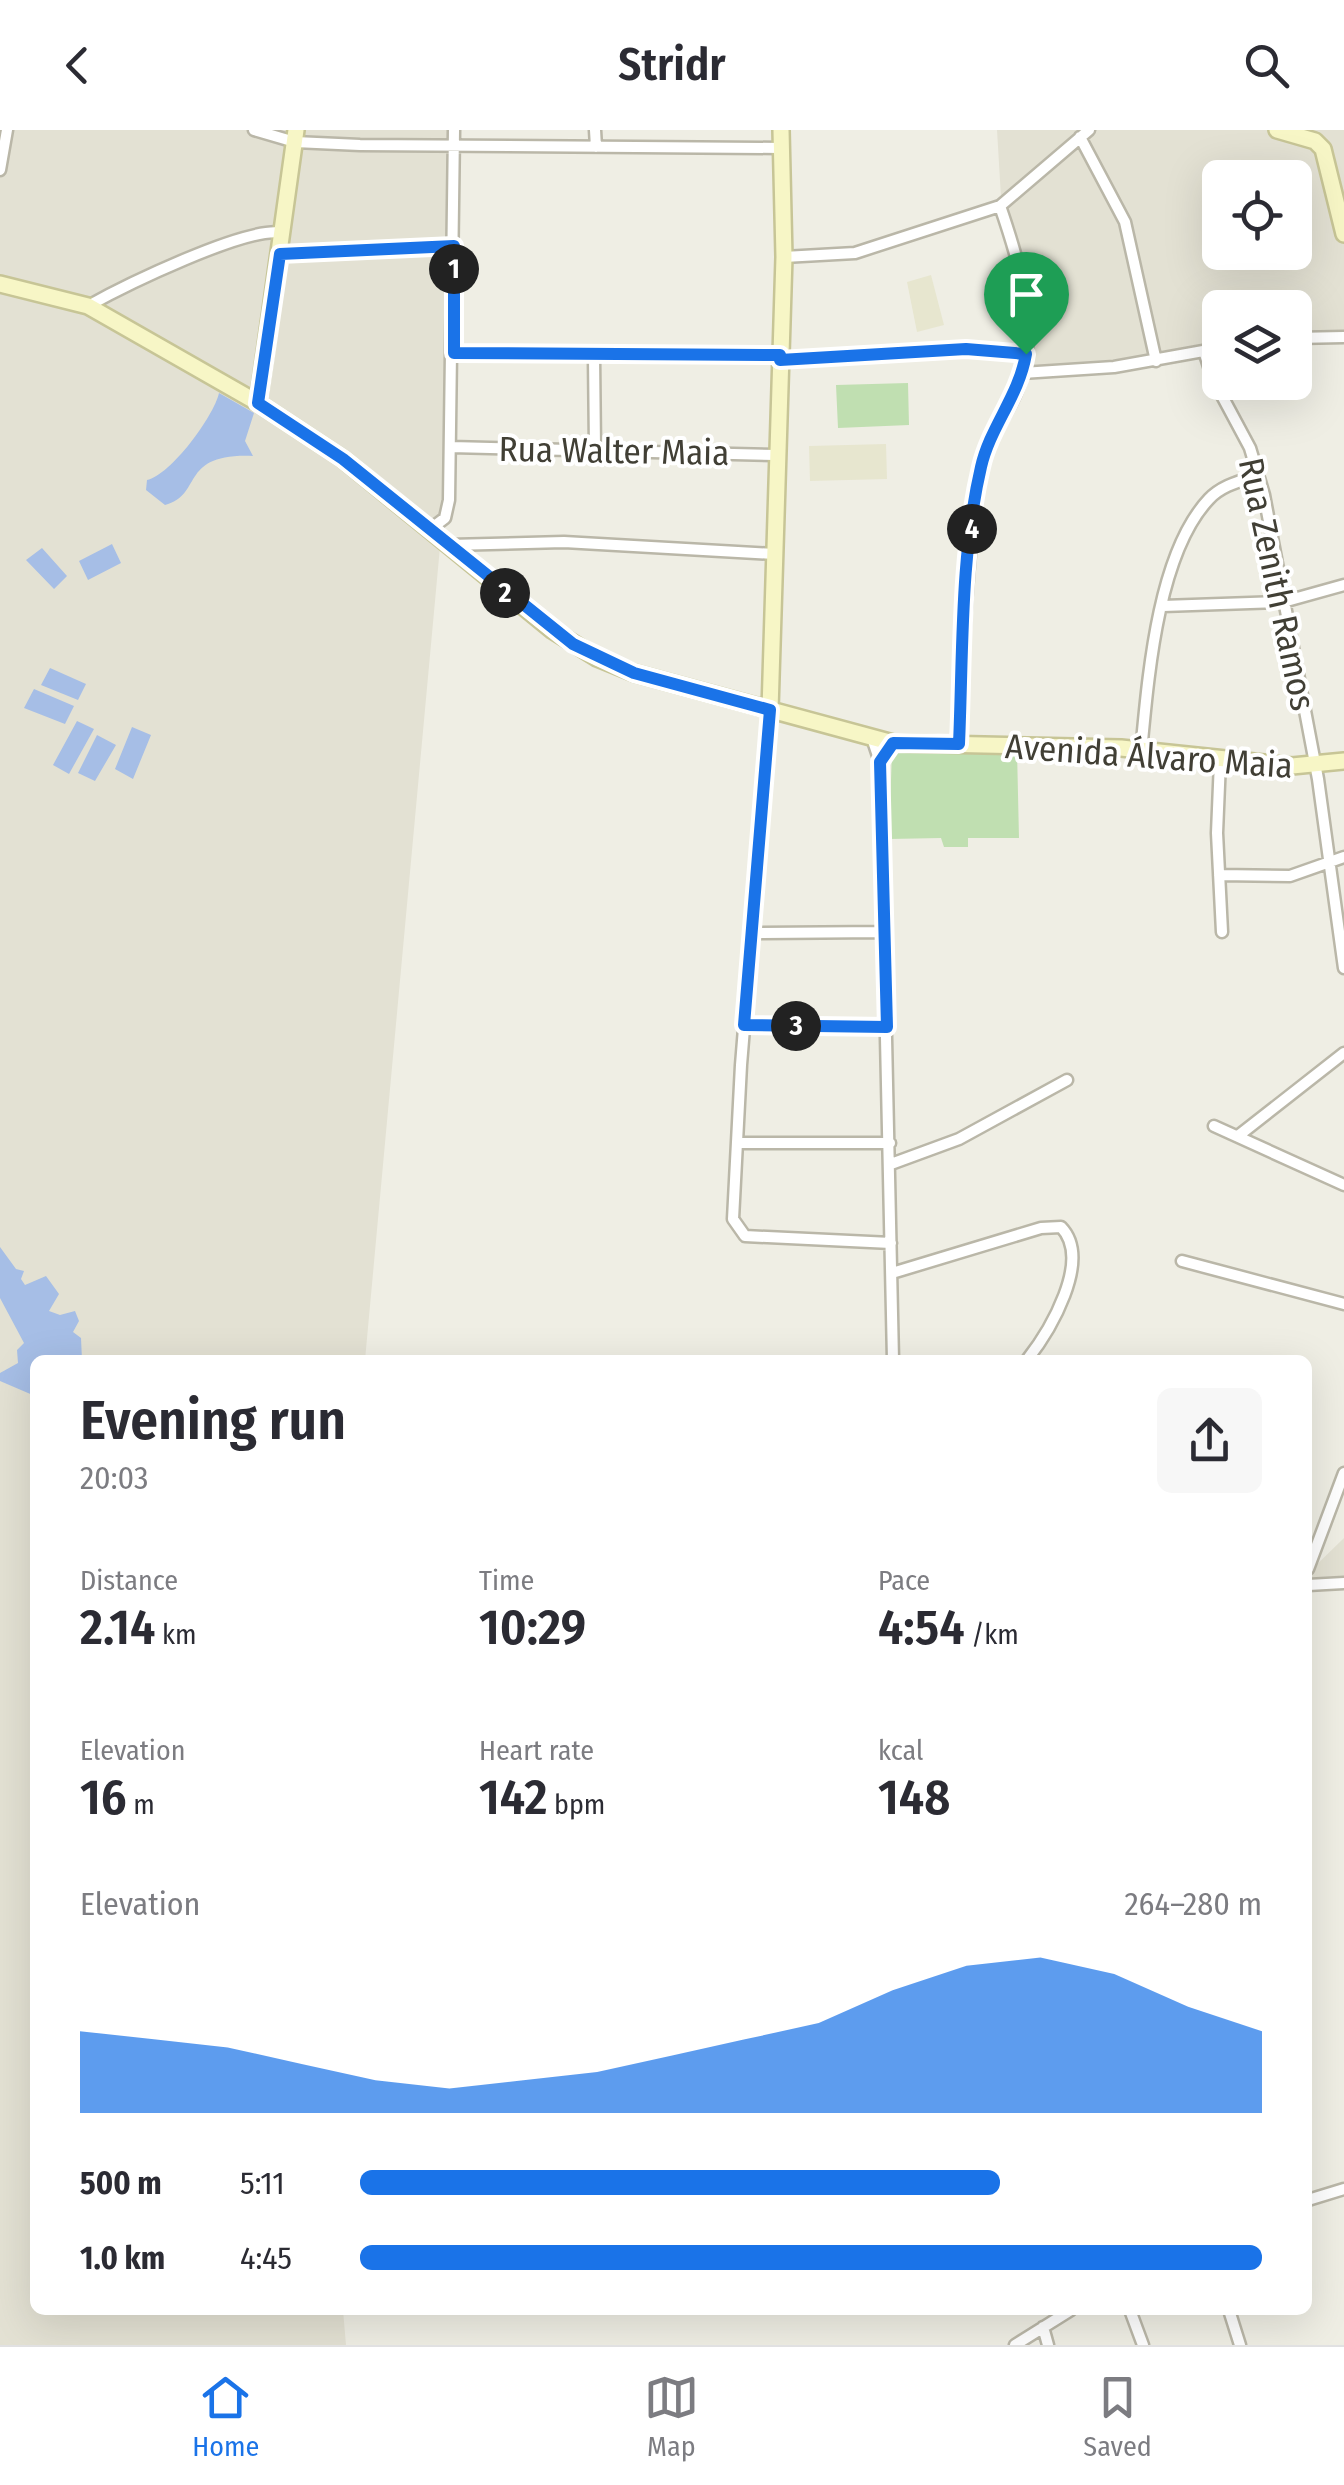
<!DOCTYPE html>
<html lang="en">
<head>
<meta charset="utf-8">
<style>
	body { margin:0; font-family:"Fira Sans Condensed",sans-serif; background:#f7f7f7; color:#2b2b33; height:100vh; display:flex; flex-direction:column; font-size:38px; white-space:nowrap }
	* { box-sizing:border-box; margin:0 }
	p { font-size:32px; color:#7c7c81 }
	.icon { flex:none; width:55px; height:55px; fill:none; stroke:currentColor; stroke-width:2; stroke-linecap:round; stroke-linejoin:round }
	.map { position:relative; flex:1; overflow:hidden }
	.details { position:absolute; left:30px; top:1225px; width:1282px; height:960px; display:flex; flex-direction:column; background:#fff; border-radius:15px; box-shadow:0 10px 40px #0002 }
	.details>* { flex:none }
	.fabs { position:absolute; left:1202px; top:30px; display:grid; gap:20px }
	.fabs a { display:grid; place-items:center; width:110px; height:110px; border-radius:15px; background:#fff; box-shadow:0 10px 40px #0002; font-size:50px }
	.pin { position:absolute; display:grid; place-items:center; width:85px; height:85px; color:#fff; margin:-102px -42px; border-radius:50% 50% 50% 0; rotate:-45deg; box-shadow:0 0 10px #0007 }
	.pin .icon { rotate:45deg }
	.km { position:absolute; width:50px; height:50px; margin:-25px; border-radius:50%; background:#222; color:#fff; font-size:28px; line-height:50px; text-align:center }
	.round { display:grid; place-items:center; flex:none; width:105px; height:105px; border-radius:15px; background:#f7f7f7 }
	.summary { display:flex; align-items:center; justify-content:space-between; height:170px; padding:0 50px }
	h1 { font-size:55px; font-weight:600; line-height:75px }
	.metrics { display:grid; grid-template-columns:repeat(3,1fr); gap:15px; height:170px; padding:10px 50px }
	.metrics div { display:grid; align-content:center }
	.metrics b { font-size:50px; font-weight:600 }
	.metrics small { font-size:28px; font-weight:400 }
	.metrics p { font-size:28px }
	.chart { height:280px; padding:20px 50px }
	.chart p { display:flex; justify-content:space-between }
	.chart svg { width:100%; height:180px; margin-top:10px; fill:#1a73e8; opacity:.7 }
	ul { padding:0 50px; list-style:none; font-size:32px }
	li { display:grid; grid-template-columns:160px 120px 1fr; align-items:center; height:75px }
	li i { height:25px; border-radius:12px; background:#1a73e8 }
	header { display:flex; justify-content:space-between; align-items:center; height:130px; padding:0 50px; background:#fff; font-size:45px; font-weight:600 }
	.tabs { display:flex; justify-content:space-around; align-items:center; height:140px; border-top:2px solid #e1e1e2; background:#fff; font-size:28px; color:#7c7c81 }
	.tabs a { display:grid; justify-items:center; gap:5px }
	.tabs .on { color:#1a73e8 }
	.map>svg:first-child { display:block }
	.residential { fill:#e3e1d3; fill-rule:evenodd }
	.education { fill:#e7e6cf }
	.green { fill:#c0dfb1 }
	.water { fill:#a6bee6 }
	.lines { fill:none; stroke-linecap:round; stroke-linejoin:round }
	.street-casing { stroke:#bab7a8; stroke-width:15 }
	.secondary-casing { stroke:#c7c596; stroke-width:20 }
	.street { stroke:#fff; stroke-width:10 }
	.secondary { stroke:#f7f6c6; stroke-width:15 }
	.route-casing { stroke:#fff; stroke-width:20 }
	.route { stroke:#1a73e8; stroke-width:12 }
	.labels { text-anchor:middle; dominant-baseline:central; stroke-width:8; stroke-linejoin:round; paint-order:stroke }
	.street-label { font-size:35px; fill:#413f35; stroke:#fff }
</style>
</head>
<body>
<header><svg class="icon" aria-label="back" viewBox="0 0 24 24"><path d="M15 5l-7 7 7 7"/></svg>Stridr<svg class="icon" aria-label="search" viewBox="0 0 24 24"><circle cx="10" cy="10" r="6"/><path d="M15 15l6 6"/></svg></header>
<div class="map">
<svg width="1344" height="2215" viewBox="0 0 1344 2215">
	<rect width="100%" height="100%" fill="#efeee4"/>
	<path class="residential" d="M0,0H453L448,386L441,406L365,1230H35V2180H343L346,2215H0Z
		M997,0H1344V206H1295V178H1220V214L1090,233L1024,236L1023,135L1001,67ZM1220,48H1295V122H1220Z
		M1344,1408V1450L1308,1451V1443Z"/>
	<path class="education" d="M931,145L944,195L917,202L907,152Z
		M886,314L887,349L810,351L809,316Z"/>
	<path class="green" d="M908,253L909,295L838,298L836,255Z
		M892,620H1017L1019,708H968V717H944L941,708L889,709Z"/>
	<path class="water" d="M219,263L254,283L245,311L253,326C178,323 204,365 165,375L146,360L147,350C171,345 214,286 219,263Z
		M112,414L121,433L88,450L79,431Z
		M42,418L67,446L54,459L26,430Z
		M50,538L86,554L78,570L41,555Z
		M34,559L74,576L65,594L24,578Z
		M77,591L94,599L69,644L53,635Z
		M132,597L151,605L133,649L115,639Z
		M97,605L116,615L95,651L78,643Z
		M0,1117L16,1139L24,1141L21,1149L25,1155L46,1146L59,1164L49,1181L60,1185L75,1181L79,1191L73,1202L81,1208L82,1230H35V1266L0,1251V1243L18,1233L17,1220L24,1213L0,1168Z"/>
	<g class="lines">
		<defs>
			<path id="street" d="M254,0L295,12L360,15L780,18
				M595,0L596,17
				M1080,7L1125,92L1156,231
				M0,40L7,0
				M279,124L454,116
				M784,127L855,123L1000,76L1089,0
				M88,176C122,157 248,95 282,103
				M1295,208L1344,207
				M1204,221L1213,249L1250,318L1264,365L1318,649L1344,838
				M454,223L780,225
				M594,227L595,319
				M780,230L966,219L1026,223
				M1022,243L1114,237L1220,218
				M451,317L776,325
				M428,401L445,388L449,370L454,0
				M450,415L564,412L774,424
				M1163,476L1283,472L1344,455
				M770,580L741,935L733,1089L745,1106L891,1113
				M872,608L880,632L893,1230
				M959,614C963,524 966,436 979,347C983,316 1004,291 1016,263C1042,203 1020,134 1000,76
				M1141,622C1148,549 1157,424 1209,369C1222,355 1241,351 1258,345
				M1220,631L1217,703L1222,802
				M1219,745L1290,746L1344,727
				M751,803L883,802
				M744,895L887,897
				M1214,996L1344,1055
				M1238,1006L1344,923
				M739,1013H890
				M891,1034L959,1009L1067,950
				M1182,1131L1344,1174
				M892,1143L1041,1098L1061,1097C1093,1130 1049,1202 1027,1230
				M1308,1439L1344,1343
				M1308,1455L1344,1453
				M1308,2070L1344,2059
				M1130,2180L1143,2215
				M1229,2180L1240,2215
				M1043,2197L1048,2215
				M1015,2215L1071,2180"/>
			<path id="secondary" d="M1277,0L1315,11L1323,19L1344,104
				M0,154L88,176L258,273L343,329L552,500L597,528L634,543L893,613L1121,618L1292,636L1344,631
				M258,273L296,0
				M770,580L784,127L781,0"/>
		</defs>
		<use href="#street" class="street-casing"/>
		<use href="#secondary" class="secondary-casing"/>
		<use href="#street" class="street"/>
		<use href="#secondary" class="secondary"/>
	</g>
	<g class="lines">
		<defs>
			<path id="route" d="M454,116V223L780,225V230L966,219L1026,224C1019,266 990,297 981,337C960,427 963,523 959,614L893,613L880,632L887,897L744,895L770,580L634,543L573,514L343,329L258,273L280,124Z"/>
		</defs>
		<use href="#route" class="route-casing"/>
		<use href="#route" class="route"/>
	</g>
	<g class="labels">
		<g class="street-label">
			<text transform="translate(614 321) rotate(1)">Rua Walter Maia</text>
			<text transform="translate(1277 454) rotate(78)">Rua Zenith Ramos</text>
			<text transform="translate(1149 626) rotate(4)">Avenida Álvaro Maia</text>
		</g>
	</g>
</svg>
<div class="fabs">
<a><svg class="icon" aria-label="locate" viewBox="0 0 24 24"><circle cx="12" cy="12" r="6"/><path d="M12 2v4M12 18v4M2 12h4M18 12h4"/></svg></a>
<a><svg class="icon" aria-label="layers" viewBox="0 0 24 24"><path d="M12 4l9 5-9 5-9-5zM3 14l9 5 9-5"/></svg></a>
</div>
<div class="pin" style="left:1026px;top:224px;background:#1e9e55"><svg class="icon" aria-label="arrive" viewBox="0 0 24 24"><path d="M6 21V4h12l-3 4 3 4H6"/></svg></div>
<b class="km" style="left:454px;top:139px">1</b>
<b class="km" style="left:505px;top:463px">2</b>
<b class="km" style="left:796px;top:896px">3</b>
<b class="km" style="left:972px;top:399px">4</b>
<section class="details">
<div class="summary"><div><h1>Evening run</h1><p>20:03</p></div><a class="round"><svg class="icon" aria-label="share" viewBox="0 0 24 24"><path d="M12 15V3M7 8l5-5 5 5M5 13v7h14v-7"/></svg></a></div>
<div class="metrics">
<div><p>Distance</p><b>2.14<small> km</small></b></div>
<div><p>Time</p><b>10:29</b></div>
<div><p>Pace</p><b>4:54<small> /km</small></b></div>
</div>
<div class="metrics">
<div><p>Elevation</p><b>16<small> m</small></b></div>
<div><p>Heart rate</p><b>142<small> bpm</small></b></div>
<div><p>kcal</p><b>148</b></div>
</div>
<div class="chart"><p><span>Elevation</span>264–280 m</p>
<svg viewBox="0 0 160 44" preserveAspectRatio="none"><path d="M0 44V24L10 26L20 28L30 32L40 36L50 38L60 36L70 34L80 30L90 26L100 22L110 14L120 8L130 6L140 10L150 18L160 24V44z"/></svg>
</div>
<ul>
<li><b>500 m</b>5:11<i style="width:71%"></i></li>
<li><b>1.0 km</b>4:45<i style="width:100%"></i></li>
</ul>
</section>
</div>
<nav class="tabs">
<a class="on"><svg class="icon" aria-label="home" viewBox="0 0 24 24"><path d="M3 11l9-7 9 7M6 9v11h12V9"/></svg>Home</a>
<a><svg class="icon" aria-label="map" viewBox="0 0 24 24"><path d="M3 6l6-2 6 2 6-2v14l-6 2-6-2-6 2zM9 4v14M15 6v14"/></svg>Map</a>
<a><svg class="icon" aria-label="saved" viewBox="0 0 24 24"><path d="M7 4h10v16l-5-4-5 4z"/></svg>Saved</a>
</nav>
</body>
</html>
